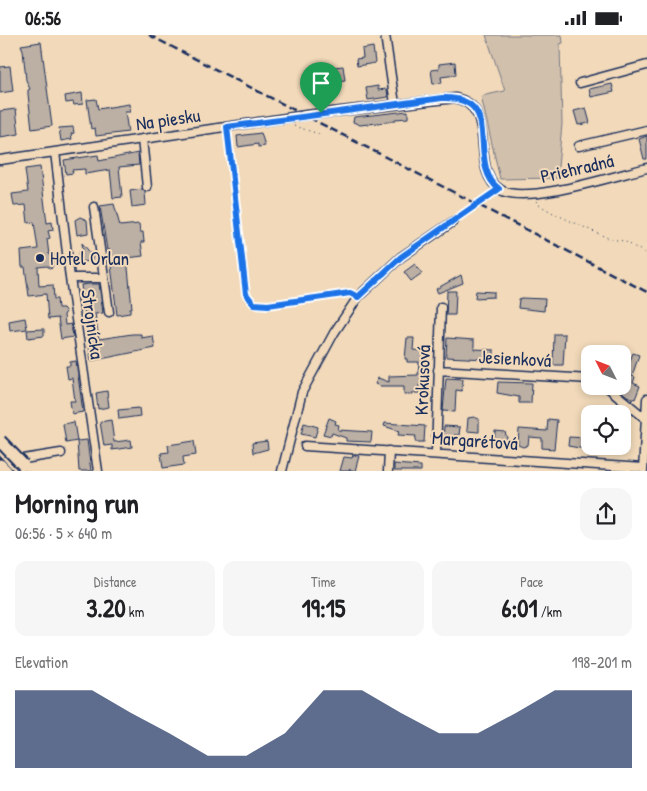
<!DOCTYPE html>
<html lang="en">
<head>
<meta charset="utf-8">
<style>
	body { margin:0; font-family:"Patrick Hand",sans-serif; background:#f6f6f6; color:#202124; height:100vh; display:flex; flex-direction:column; font-size:19px; white-space:nowrap }
	* { box-sizing:border-box; margin:0 }
	p { font-size:16px; color:#757577 }
	.icon { flex:none; width:28px; height:28px; fill:none; stroke:currentColor; stroke-width:2; stroke-linecap:round; stroke-linejoin:round }
	.map { position:relative; height:436px; overflow:hidden }
	.panel { display:flex; flex-direction:column; background:#fff; flex:1 }
	.panel>* { flex:none }
	.needle { width:32px; rotate:312deg }
	.controls { position:absolute; left:581px; top:310px; display:grid; gap:10px }
	.controls a { display:grid; place-items:center; width:50px; height:50px; border-radius:10px; background:#fff; box-shadow:0 2px 8px #0003; font-size:25px }
	.pin { position:absolute; display:grid; place-items:center; width:42px; height:42px; color:#fff; margin:-51px -21px; border-radius:50% 50% 50% 0; rotate:-45deg; box-shadow:0 0 5px #0007 }
	.pin .icon { rotate:45deg }
	.round { display:grid; place-items:center; flex:none; width:52px; height:52px; border-radius:15px; background:#f6f6f6 }
	.summary { display:flex; align-items:center; justify-content:space-between; height:85px; padding:0 15px }
	h1 { font-size:28px; font-weight:700; line-height:38px }
	.metrics { display:grid; grid-template-columns:repeat(3,1fr); gap:8px; height:85px; padding:5px 15px }
	.metrics div { display:grid; align-content:center; border-radius:12px; background:#f6f6f6; text-align:center }
	.metrics b { font-size:25px; font-weight:700 }
	.metrics small { font-size:14px; font-weight:400 }
	.metrics p { font-size:14px }
	.chart { height:140px; padding:10px 15px }
	.chart p { display:flex; justify-content:space-between }
	.chart svg { width:100%; height:90px; margin-top:5px; fill:#1b2f5e; opacity:.7 }
	.status { display:flex; justify-content:space-between; align-items:center; height:35px; padding:0 25px; background:#fff; direction:ltr }
	.status svg { height:14px; fill:currentColor }
	.map>svg:first-child { display:block }
	.green { fill:#d1c0ac; stroke:#767885 }
	.building { fill:#bcafa3; stroke:#1b2f5e }
	.lines { fill:none; stroke-linecap:round; stroke-linejoin:round }
	.minor-casing { stroke:#1b2f5e; stroke-width:11 }
	.highway-casing { stroke:#1b2f5e; stroke-width:15 }
	.path { stroke:#1b2f5e; stroke-width:1; stroke-dasharray:1 4; stroke-linecap:butt }
	.minor { stroke:#f1d9b9; stroke-width:8 }
	.highway { stroke:#f1d9b9; stroke-width:11 }
	.rail { stroke:#1b2f5e; stroke-width:2.5; stroke-dasharray:8 4; stroke-linecap:butt }
	.highway-bridge-casing { stroke:#1b2f5e; stroke-width:15; stroke-linecap:butt }
	.highway-bridge { stroke:#f1d9b9; stroke-width:11 }
	.route-casing { stroke:#fff; stroke-width:10 }
	.route { stroke:#1a73e8; stroke-width:6 }
	.poi-dot { fill:#1b2f5e; stroke:#f1d9b9; stroke-width:2 }
	.labels { text-anchor:middle; dominant-baseline:central; stroke-width:4; stroke-linejoin:round; paint-order:stroke }
	.street-label { font-size:19px; fill:#1b2f5e; stroke:#f1d9b9 }
	.poi-label { font-size:19px; fill:#1b2f5e; stroke:#f1d9b9; text-anchor:start }
</style>
</head>
<body>
<div class="status"><b>06:56</b><svg viewBox="0 0 49 12"><path d="M0 12V9h3v3zM5 12V6h3v6zM10 12V3h3v9zM15 12V0h3v12zM26 1h20v11H26zM47 4h2v5h-2z"/></svg></div>
<div class="map">
<svg width="647" height="436" viewBox="0 0 647 436">
	<rect width="100%" height="100%" fill="#f1d9b9"/>
	<filter id="ink" filterUnits="userSpaceOnUse"><feTurbulence type="fractalNoise" baseFrequency=".02" numOctaves="2"/><feDisplacementMap in="SourceGraphic" scale="10" xChannelSelector="R" yChannelSelector="G"/><feConvolveMatrix kernelMatrix="1 2 1 2 8 2 1 2 1" color-interpolation-filters="sRGB"/></filter>
	<g filter="url(#ink)">
		<path class="green" d="M486,0H562L563,8L560,9L562,89L557,143L500,144L481,61L505,56Z"/>
		<path class="building" d="M41,7L52,91L32,94L28,59V55L30,54L26,45L23,15L21,10Z
			M373,12L375,28L357,31L356,24L363,23L362,14Z
			M455,27L456,40L441,42L442,48L433,49L431,35L439,34V29Z
			M10,31L13,56L0,58V32Z
			M343,31L345,45L335,46L334,32Z
			M612,49L614,57L591,62L589,54Z
			M378,51V55L387,54L388,62L368,65L366,53Z
			M82,58L83,69L74,70L73,67L66,68L65,61Z
			M96,64L98,74L129,69L130,77H125L128,97L96,101L95,93L91,94L87,65Z
			M586,73L590,88L578,90L574,76Z
			M16,74L19,99L0,102V76Z
			M408,76V83L395,84V86L360,90L353,87L354,82Z
			M73,92L74,98L71,99L72,104L61,106L59,93Z
			M261,98L265,111L258,112V109L238,112L237,101Z
			M647,101V124H644L639,104Z
			M138,118L139,130L119,132L122,162L113,163L110,135L85,139V134L72,135L73,138L66,139L64,125L98,120L99,126Z
			M40,132L47,188L52,187L53,195L48,196L50,203L47,204L49,220L57,219L58,227L54,228L51,234L47,231L38,232L39,251L53,250L54,264H57L58,273H63L66,277L64,280L65,290L71,289L73,302L61,304L58,283L48,284L46,259L29,261L25,232H22L21,216L38,214L34,187L28,188L26,170L14,171L12,159L28,157L25,134Z
			M142,154L145,157L146,170L132,172L130,156Z
			M114,169L120,191L139,189L140,197H143L144,207H141L143,221L127,223L132,273H130V278L117,280L109,214L107,215L100,171Z
			M80,182L87,185L88,198L77,200L75,185Z
			M82,208L93,221L92,226L81,227L79,219L80,216H83Z
			M415,229L422,238L411,246L404,237Z
			M461,240L463,248L438,258L436,254Z
			M89,249H99L103,278L95,279L99,304L132,299H141V303L153,301L155,313L91,326L81,250Z
			M447,256H456L455,280H446Z
			M476,256L494,257V262L475,263Z
			M522,263L545,264L544,276L518,273L519,264Z
			M25,283L27,294L10,296L9,286Z
			M44,294V301L28,303L27,295Z
			M554,299H565L563,330H553Z
			M407,303H414L413,315L428,316L427,339L425,338V350H419V358H412V359H404V351H380L375,349L378,343L389,347V341L418,340L419,327H407V324H405Z
			M447,303L474,305V314L494,315V323L486,322V324L446,322Z
			M633,318L639,320L632,341L635,342L633,348L640,351L635,364L627,361L615,351H622V333L626,336Z
			M76,326L83,377L72,379L70,366H75L72,343L68,344L66,331H70V327Z
			M446,343L463,344L462,356L456,355L455,377L443,376Z
			M498,347L532,348L531,368H519V362L497,358Z
			M107,356L109,372L98,374L96,358Z
			M139,373L140,381L119,384L118,375Z
			M474,382L479,384V397L467,396L468,383Z
			M329,383L336,386L335,389L339,390L338,395L372,397L371,407L346,406V403L332,398L331,401L323,399Z
			M548,384L557,385L554,414L542,413V403L529,402L528,410L523,412L518,410L519,394L547,396Z
			M111,385L114,407L131,405L132,412L112,415V410L104,411L100,387Z
			M74,387L77,406L66,408L63,389Z
			M304,388L318,392L315,402L301,399Z
			M385,388L425,391L424,407H415L416,401L398,400L399,396L384,391Z
			M444,391L460,392L459,400H454V405H443Z
			M495,396L505,397L507,403L504,409L494,408Z
			M569,402L586,403L585,414L568,411Z
			M87,405L91,436H79L77,406Z
			M194,406L196,420L183,422L184,430L163,433L161,418L169,417L168,410Z
			M267,406L268,414L253,418L252,408Z
			M353,420L359,421L355,436H349L350,434L349,436H340L344,422L352,423Z
			M394,429L421,431V436H394Z"/>
		<g class="lines">
			<defs>
				<path id="minor" d="M385,0L395,69
					M580,48L647,30
					M142,104L147,152
					M579,111L647,95
					M55,117L70,243L98,436
					M0,125L306,80L455,63C501,72 467,135 501,155C526,170 617,140 647,133
					M94,172L109,277
					M70,243H104
					M438,335L590,344
					M606,351L646,384
					M305,411L643,433
					M0,415L20,436
					M436,418L441,272
					M11,426L61,418
					M282,436L302,357L334,298L358,262L401,222L454,186
					M388,436L389,416
					M643,436L647,364"/>
				<path id="highway" d="M0,430L6,436"/>
			</defs>
			<use href="#minor" class="minor-casing"/>
			<use href="#highway" class="highway-casing"/>
			<path class="path" d="M294,91L322,100
				M228,101L246,259L254,269L268,270L350,258
				M536,166L539,170L555,179L610,204L624,206L647,219
				M461,181L492,158"/>
			<use href="#minor" class="minor"/>
			<use href="#highway" class="highway"/>
			<path class="rail" d="M149,0L647,257"/>
			<defs>
				<path id="highway-bridge" d="M0,406L23,430"/>
			</defs>
			<use href="#highway-bridge" class="highway-bridge-casing"/>
			<use href="#highway-bridge" class="highway-bridge"/>
		</g>
	</g>
	<g class="lines" filter="url(#ink)">
		<defs>
			<path id="route" d="M442,63C507,61 465,128 499,154L401,222L358,262L350,258L268,270L254,269L246,259L227,92Z"/>
		</defs>
		<use href="#route" class="route-casing"/>
		<use href="#route" class="route"/>
	</g>
	<circle class="poi-dot" cx="40" cy="223" r="5"/>
	<g class="labels">
		<g class="street-label">
			<text transform="translate(168 84) rotate(-8)">Na piesku</text>
			<text transform="translate(577 133) rotate(-13)">Priehradná</text>
			<text transform="translate(93 289) rotate(82)">Strojnícka</text>
			<text transform="translate(515 323) rotate(3)">Jesienková</text>
			<text transform="translate(422 345) rotate(-88)">Krokusová</text>
			<text transform="translate(475 405) rotate(4)">Margarétová</text>
		</g>
		<g class="poi-label">
			<text x="50" y="223">Hotel Orlan</text>
		</g>
	</g>
</svg>
<div class="controls">
<a><svg class="needle" viewBox="-14 -14 28 28"><path d="M0-13l5 13h-10z" fill="#e53935"/><path d="M0 13l5-13h-10z" fill="#757577"/></svg></a>
<a><svg class="icon" aria-label="locate" viewBox="0 0 24 24"><circle cx="12" cy="12" r="6"/><path d="M12 2v4M12 18v4M2 12h4M18 12h4"/></svg></a>
</div>
<div class="pin" style="left:321px;top:78px;background:#1e9e55"><svg class="icon" aria-label="arrive" viewBox="0 0 24 24"><path d="M6 21V4h12l-3 4 3 4H6"/></svg></div>
</div>
<section class="panel">
<div class="summary"><div><h1>Morning run</h1><p>06:56 · 5 × 640 m</p></div><a class="round"><svg class="icon" aria-label="share" viewBox="0 0 24 24"><path d="M12 15V3M7 8l5-5 5 5M5 13v7h14v-7"/></svg></a></div>
<div class="metrics">
<div><p>Distance</p><b>3.20<small> km</small></b></div>
<div><p>Time</p><b>19:15</b></div>
<div><p>Pace</p><b>6:01<small> /km</small></b></div>
</div>
<div class="chart"><p><span>Elevation</span>198–201 m</p>
<svg viewBox="0 0 160 44" preserveAspectRatio="none"><path d="M0 44V6L10 6L20 6L30 17L40 27L50 38L60 38L70 27L80 6L90 6L100 17L110 27L120 27L130 17L140 6L150 6L160 6V44z"/></svg>
</div>
</section>
</body>
</html>
